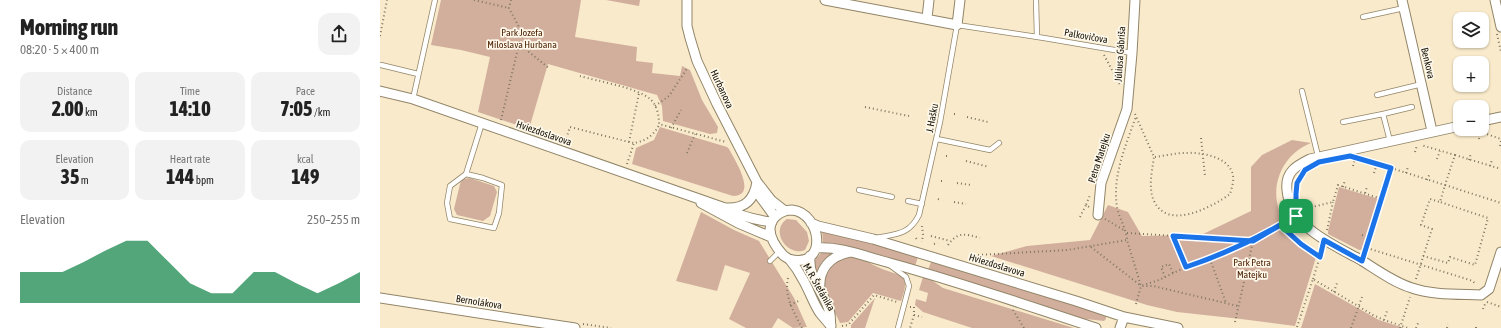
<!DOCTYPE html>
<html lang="en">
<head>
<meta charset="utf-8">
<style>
	body { margin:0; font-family:"Asap Condensed",sans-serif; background:#f2f2f2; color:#222; height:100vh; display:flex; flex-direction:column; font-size:15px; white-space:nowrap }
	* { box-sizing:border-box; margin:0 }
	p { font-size:13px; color:#767676 }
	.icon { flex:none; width:22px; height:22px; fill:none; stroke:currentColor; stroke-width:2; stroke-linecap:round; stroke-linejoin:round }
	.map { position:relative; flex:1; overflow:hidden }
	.drawer { display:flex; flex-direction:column; background:#fff; width:380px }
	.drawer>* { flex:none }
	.controls { position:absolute; left:1073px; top:12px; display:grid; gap:8px }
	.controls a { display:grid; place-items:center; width:36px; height:36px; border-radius:8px; background:#fff; box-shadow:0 1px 3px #0004; font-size:20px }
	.pin { position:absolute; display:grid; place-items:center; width:34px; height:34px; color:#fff; margin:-17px; border-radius:8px; box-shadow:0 2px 6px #0006 }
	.round { display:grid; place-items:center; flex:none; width:42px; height:42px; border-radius:12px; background:#f2f2f2 }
	.summary { display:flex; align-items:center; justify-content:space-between; height:68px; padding:0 20px }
	h1 { font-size:22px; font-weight:800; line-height:30px }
	.figures { display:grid; grid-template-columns:repeat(3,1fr); gap:6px; height:68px; padding:4px 20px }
	.figures div { display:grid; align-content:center; border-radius:10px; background:#f2f2f2; text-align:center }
	.figures b { font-size:20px; font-weight:800 }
	.figures small { font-size:11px; font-weight:400 }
	.figures p { font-size:11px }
	.chart { height:112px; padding:8px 20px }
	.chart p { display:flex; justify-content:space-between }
	.chart svg { width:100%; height:72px; margin-top:4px; fill:#0b8043; opacity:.7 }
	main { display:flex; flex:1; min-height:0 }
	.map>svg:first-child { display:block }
	.green { fill:#d2af9d }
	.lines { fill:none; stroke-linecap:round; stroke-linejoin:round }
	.lane-casing { stroke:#928568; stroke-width:6 }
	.street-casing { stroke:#928568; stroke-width:11 }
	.path { stroke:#7e7661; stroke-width:2; stroke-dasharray:1 3; stroke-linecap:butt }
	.lane { stroke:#fff; stroke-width:4.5 }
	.street { stroke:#fff; stroke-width:9 }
	.route-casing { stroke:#fff; stroke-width:8 }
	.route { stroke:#1a73e8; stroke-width:5 }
	.labels { text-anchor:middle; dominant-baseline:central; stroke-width:3.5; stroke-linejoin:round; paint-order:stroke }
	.park-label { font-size:10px; fill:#4b1f00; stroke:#fef8eb }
	.street-label { font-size:10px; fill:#161207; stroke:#fef8eb }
</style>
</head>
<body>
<main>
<section class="drawer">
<div class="summary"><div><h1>Morning run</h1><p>08:20 · 5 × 400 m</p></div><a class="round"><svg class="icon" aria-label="share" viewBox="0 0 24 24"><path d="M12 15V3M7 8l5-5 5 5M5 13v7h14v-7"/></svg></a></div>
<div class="figures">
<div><p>Distance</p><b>2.00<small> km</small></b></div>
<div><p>Time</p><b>14:10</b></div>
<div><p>Pace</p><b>7:05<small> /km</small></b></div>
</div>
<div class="figures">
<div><p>Elevation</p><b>35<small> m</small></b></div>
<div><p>Heart rate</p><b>144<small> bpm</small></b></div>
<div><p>kcal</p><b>149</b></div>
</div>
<div class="chart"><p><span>Elevation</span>250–255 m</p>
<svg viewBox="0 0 160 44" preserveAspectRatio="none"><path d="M0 44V25L10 25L20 25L30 19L40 12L50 6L60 6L70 19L80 32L90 38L100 38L110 25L120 25L130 32L140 38L150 32L160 25V44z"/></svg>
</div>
</section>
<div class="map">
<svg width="1121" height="328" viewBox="0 0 1121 328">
	<rect width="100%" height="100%" fill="#f8eaca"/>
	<path class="green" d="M61,0H201L195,37L257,47L256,61L273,63L272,73L300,76L302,66L310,70L322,100L338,127L337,133L330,134L283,121L282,106L277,95L168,64L149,129L98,112L110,57L81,50L51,45Z
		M226,0H260L259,6Z
		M280,127L347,147L349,149C355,160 378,196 353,196L252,164L256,148L274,140Z
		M912,140L931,143C898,156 886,195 906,224C913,236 927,245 937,254L915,326L861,319L797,312L767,305L611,256L647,246L710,240L728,205L748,212L762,236L821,235L871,211V167L882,155Z
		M90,178L114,186L117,192L110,216L103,221L77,215L74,209L80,184L82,179Z
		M959,187L999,199L984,248L982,250H979L948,234V231Z
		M321,212L354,230L379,241L414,298L427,327L413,328L398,318L392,328H366L349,319L370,273L345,265L337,291L296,281Z
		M407,219L416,220L427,232L429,241L425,250C408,257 389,231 407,219Z
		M442,230L469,236L538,257L535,266C505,256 475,246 443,243Z
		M442,252H451V254L442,262L436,272L434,261Z
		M474,257C483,259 491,264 500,268C522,277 531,273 521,301L493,293L468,322L460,323C452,305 431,276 455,261C460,258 468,258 474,257Z
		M551,262L726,315V319L724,321L697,318L548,270Z
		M543,277L550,279L563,288L694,328H592L543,312L535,305L536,299L546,302L548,293L539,290Z
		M935,284L999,320L1024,328H921Z
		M495,298L485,328H471V325Z"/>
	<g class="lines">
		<defs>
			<path id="lane" d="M656,0L657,37
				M983,17L1024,8
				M1,65L38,74
				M922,91L938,156
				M997,95L1042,84
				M33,99L55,0
				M1003,114L1032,107
				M963,122L1003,114L1010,141
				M557,139L610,150L619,143
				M86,174L103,178L122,185L119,213L114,228L70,219L67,203L70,186L86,174L102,123
				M479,190L512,197
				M528,201L542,204
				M496,238C516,234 529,235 539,215L560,122L577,25L664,38L752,53
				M390,261L400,251
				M511,266L526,277L529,286L518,328"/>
			<path id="street" d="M307,0V26L310,38L317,61L337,104L377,182L391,200L405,211
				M445,0L577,25L580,0
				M1022,0L1052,131
				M1115,0L1121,27
				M547,18L549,0
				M0,91L33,99L345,208C360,216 375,220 392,222
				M1102,121L1121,117
				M1080,126L930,159C916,166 905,172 907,190C910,227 952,244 981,260C997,270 1013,282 1032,288C1051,295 1080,294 1101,295L1109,289L1121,252
				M376,191L395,217
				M321,203L358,223L391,237
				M346,208C365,209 374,200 377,182
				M718,215L721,183L747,109L752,53L755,0
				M431,223L438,226L493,239L696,301L744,317L798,328
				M436,248C461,246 486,257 510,263C580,282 648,306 716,328
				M430,256C428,279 443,290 449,310C451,314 450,321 451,326
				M409,259C449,270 442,213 412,210C406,210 399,213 395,217C384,229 394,245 403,255C405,257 408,258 410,260C415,266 419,272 422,278C429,289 433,303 440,313C443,317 447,321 450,325
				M440,290C438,269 450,256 470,252
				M0,298L195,328
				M740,328L744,317"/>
		</defs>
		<use href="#lane" class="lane-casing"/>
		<use href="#street" class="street-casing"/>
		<path class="path" d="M94,0L129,8
			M1117,34L1121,52
			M0,36L7,0
			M139,44L170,69
			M724,55L740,85
			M200,76C217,81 258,88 270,99C277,105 279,115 279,124L346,142
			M275,106L289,96L308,67
			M485,107L529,116
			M574,114H577
			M755,114L774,157C784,156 795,153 805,153C820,152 846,156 852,172C855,179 852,187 850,194C832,207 788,231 774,201C768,188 772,171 774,157
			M587,117L608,122
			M121,120L139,44V27L129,8L131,0
			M547,120L553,121
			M291,128L301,110
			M1092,129L1121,139
			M821,138L825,176
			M1099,139L1100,132
			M185,142L190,127L249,142L254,143
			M249,142L259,93
			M1120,146L1121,141
			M1035,152L1037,145
			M307,153L315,134
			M1075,155L1121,169
			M566,156H569
			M978,158L1011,168
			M1057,159L1060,151
			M1089,160L1091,153
			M586,161L609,167
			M247,164L254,143C266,141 274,135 279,125
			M973,166L975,159
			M1110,166L1112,160
			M994,173L997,164
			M1026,173L1028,167
			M1047,180L1050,173
			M561,181H564
			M577,183L591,185
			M917,184L922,176
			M963,187L965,180
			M985,193L987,187
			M558,199L560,200
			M574,202L586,204
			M709,207L706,205L710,195
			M924,211L928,208L953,202L958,185L1002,199
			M700,217L706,205
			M725,219L744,230
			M900,225L921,244L940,257
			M542,226L543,234L542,242
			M947,230L953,202
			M747,233L873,241L909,220
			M982,235L990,238
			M551,236L570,241
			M793,236L806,267L779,280L761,286H773L858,306
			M536,238L538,241
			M554,244L558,243
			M568,245C578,231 586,234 600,238
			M711,247L760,285
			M987,248L1093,281L1096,285
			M985,252L1011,168L1065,185L1075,155L1041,145
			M598,255L687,250L747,240
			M1043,256L1068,263L1070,257L1095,265L1108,218L1060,202
			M830,259L846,303
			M806,267L830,259L872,241
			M785,277L781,267L789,264L793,273
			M408,278C404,297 414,312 422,328
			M933,279L942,250
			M1036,279L1052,229L1041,225L1050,199L1060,202L1065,185L1121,203
			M954,292L957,283
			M1107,302L1121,307
			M756,304L761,286L747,240C746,228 739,218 737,207C732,175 746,146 756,116
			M410,305L421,300
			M530,307H534V315L530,328
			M1103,309L1105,304
			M633,310L644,328
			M534,315L542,317
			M1004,320L1007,311
			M855,322L873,241
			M203,324L231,328
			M462,326L468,325L494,295L517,302
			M917,327L933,279L993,315L1004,320L1028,328
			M971,328L982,297
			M1020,328L1030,297
			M1036,328L1039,321
			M1067,328L1068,324
			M1096,328V327"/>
		<use href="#lane" class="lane"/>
		<use href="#street" class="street"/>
	</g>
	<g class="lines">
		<defs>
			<path id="route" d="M916,216L873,241L793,236L806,267C839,256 870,242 900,225L921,244L940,257L944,240L982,261L1011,168L970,156L939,162L925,170L917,183L916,194V201L921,212L916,216"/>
		</defs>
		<use href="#route" class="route-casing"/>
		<use href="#route" class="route"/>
	</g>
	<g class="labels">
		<g class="park-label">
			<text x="142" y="32">Park Jozefa<tspan x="142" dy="12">Miloslava Hurbana</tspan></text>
			<text x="872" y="262">Park Petra<tspan x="872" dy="12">Matejku</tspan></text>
		</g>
		<g class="street-label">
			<text transform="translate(706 36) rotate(10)">Palkovičova</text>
			<text transform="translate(740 54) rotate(-86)">Júliusa Gábriša</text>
			<text transform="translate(1048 63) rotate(77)">Benkova</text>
			<text transform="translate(342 89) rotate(65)">Hurbanova</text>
			<text transform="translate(552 118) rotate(-79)">J. Hašku</text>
			<text transform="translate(164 133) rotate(19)">Hviezdoslavova</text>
			<text transform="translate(719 158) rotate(-72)">Petra Matejku</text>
			<text transform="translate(617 265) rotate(17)">Hviezdoslavova</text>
			<text transform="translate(439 287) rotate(60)">M. R. Štefánika</text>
			<text transform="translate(99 302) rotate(9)">Bernolákova</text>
		</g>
	</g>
</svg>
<div class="controls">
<a><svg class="icon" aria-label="layers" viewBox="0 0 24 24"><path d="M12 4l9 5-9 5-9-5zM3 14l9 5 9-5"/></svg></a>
<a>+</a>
<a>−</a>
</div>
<div class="pin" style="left:916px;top:216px;background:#1e9e55"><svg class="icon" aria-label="arrive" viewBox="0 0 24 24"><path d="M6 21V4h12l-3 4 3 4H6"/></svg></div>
</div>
</main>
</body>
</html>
